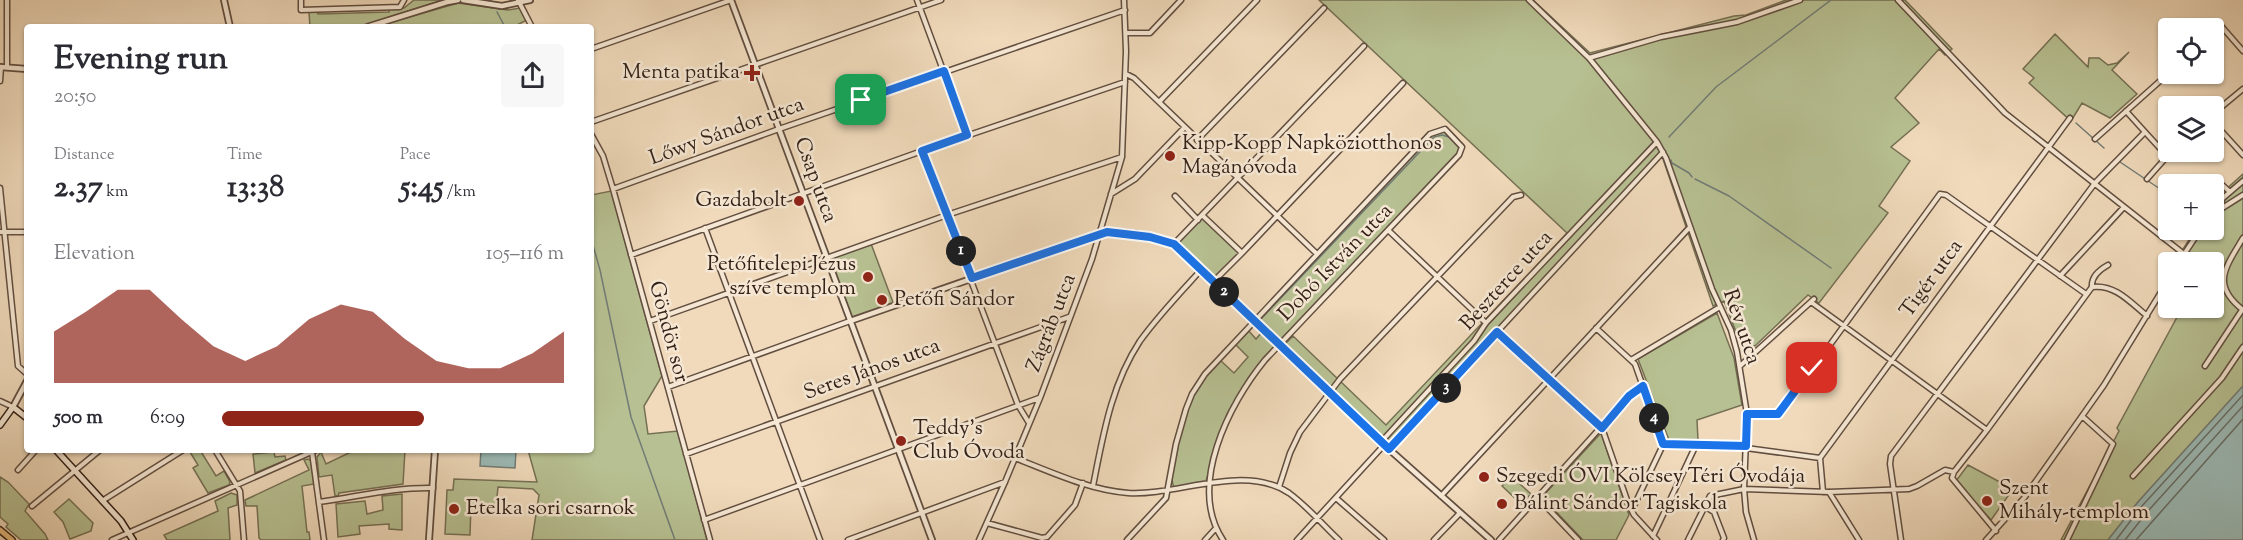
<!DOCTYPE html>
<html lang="en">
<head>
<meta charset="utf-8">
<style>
	body { margin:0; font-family:"Sorts Mill Goudy",serif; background:#f7f7f7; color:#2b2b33; height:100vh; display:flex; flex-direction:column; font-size:22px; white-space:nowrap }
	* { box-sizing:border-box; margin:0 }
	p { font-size:20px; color:#7c7c81 }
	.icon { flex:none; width:33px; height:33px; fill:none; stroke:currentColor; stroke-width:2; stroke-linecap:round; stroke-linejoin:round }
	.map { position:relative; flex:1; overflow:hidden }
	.details { position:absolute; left:24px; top:24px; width:570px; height:429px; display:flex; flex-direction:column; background:#fff; border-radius:6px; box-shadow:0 2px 4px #0004 }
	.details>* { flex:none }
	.controls { position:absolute; left:2158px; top:18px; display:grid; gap:12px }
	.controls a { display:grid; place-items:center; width:66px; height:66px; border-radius:6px; background:#fff; box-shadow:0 2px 4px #0004; font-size:30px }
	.pin { position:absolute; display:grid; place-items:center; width:51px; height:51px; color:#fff; margin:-26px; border-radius:12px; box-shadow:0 3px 9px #0006 }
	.km { position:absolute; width:30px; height:30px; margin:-15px; border-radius:50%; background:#222; color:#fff; font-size:16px; line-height:30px; text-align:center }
	.round { display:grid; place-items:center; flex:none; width:63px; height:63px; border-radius:6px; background:#f7f7f7 }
	.summary { display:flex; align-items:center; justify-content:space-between; height:102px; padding:0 30px }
	h1 { font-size:33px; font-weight:700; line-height:45px }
	.metrics { display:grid; grid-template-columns:repeat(3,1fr); gap:9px; height:102px; padding:6px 30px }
	.metrics div { display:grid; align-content:center }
	.metrics b { font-size:30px; font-weight:700 }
	.metrics small { font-size:16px; font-weight:400 }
	.metrics p { font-size:16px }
	.chart { height:168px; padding:12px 30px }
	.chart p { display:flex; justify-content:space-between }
	.chart svg { width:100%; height:108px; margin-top:6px; fill:#8f2418; opacity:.7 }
	ul { padding:0 30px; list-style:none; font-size:20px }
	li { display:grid; grid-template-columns:96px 72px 1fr; align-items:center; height:45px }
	li i { height:15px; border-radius:8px; background:#8f2418 }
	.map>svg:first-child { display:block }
	.green { fill:#b7c092; stroke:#757054; stroke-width:1.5 }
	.water { fill:#9bbab6; stroke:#717c76; stroke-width:1.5 }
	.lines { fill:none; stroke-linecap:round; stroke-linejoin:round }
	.shore { stroke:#676d66; stroke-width:1.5 }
	.stream { stroke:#717c76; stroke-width:1.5 }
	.minor-casing { stroke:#624e40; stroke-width:7 }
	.tertiary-casing { stroke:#624e40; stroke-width:8 }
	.secondary-casing { stroke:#332017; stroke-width:8 }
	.primary-casing { stroke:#332017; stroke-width:8 }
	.minor { stroke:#f5e7d3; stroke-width:4 }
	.tertiary { stroke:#f5e7d3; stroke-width:4.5 }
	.secondary { stroke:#f5e7d3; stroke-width:5 }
	.primary { stroke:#e8bd7e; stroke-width:5 }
	.route-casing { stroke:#fff; stroke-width:12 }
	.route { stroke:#1a73e8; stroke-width:8 }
	.poi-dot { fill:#8f2418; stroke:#f5e7d3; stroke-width:2 }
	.labels { text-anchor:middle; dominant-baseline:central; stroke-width:5; stroke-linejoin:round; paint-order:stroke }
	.poi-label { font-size:21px; fill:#332017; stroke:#f5e7d3; text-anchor:start }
	.street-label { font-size:21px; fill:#332017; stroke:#f5e7d3 }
</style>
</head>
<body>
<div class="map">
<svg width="2243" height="540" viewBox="0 0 2243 540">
	<rect width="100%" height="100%" fill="#f0dabb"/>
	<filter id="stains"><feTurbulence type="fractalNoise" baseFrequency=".00333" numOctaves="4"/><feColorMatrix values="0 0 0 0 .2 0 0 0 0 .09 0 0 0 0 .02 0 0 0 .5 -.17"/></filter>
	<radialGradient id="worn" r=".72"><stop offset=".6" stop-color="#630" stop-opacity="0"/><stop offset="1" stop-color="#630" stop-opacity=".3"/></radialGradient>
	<path class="green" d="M414,0H443L359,27H310L309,12H317L318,14L389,12V8H404Z
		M1319,0H1533L1590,53L1734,16L1746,15L1786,0H1905L1952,49L1945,55L1939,49L1895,98L1919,123L1891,147L1910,161L1879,206L1888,213L1819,303L1808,295L1755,346L1740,342L1724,301L1713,306L1662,156L1388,453L1280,349L1293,336L1386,425L1567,233Z
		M458,3L508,10L520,8L527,20L513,27H391L389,23Z
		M2055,34L2088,67L2089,58H2099L2108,65L2117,63L2129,52L2112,70L2137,94L2110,118L2082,103L2071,121L2029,83L2034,78L2023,69Z
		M1443,130L1459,145L1460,148L1457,156L1279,342L1257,320L1431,135Z
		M2243,174V386L2138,502L2108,540H2061L2119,431L2117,428L2182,308H2214V262H2175L2195,230H2214V187L2216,185L2223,192Z
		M611,191L662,376L644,406L648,434L678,431L707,540H532L539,495L533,489L498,487L496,506L471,505L470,535L445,534L447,490H453L454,479L537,482L528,450H591V195Z
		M1202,215L1242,253L1213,282L1174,244Z
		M870,241L894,305L850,321L826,257Z
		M1717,313L1734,358L1742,405L1697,420L1698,440H1669L1638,359Z
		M1247,329L1256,339L1262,332L1275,346L1249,377L1227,414L1206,481L1174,487C1166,474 1187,408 1195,393C1201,380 1211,370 1220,360L1234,373L1248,357L1234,343Z
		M1601,433L1629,515L1616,540H1583L1542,497Z
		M192,450H200L216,476L224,471L230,482L229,485L208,493L193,468L198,465L190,452Z
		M355,450H405L403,484L339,493L338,496H335L332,475L319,477L317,457L321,452L326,464Z
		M274,452L275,457L285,456L286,460L255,473L253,454Z
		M308,459L311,461L314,484L302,486L307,532H309L310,540H261L259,538L257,506H246L245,500L309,470L304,460Z
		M1968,465L2013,489L1991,520L1956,481Z
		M1511,476L1531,494L1521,504L1502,486Z
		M0,477L8,482L29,504L25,511L45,534L48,540H21L6,527L8,524L0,517Z
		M231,493L237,495V505L228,508L230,540H167L164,535L218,511L215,501Z
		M402,494V530L389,529V524L359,526L360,534L338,537L336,504L365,501L367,514L383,510L382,496Z
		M69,499L93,523L91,531L70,539L63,522L54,512Z"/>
	<path class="water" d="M2243,386V540H2108L2138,502Z
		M481,450H516L515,468L480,466Z"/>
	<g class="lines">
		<path class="shore" d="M2116,540L2142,506L2243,395
			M2125,540L2148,511L2243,406
			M2136,540L2243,419"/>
		<path class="stream" d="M490,0L492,2
			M497,12L505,27
			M2076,123L2104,148
			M1669,137L1716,87L1831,0
			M2094,137L2129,105
			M1671,160L1672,164
			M2120,162L2169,195
			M1672,163L1689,173L1692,177
			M1695,179L1729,196L1831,268
			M591,238L600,270L631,417L675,540
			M1260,320L1434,137L1442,135L1449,137
			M1260,320L1279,339
			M1286,345L1331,388
			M1336,393L1378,433"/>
		<defs>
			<path id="minor" d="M7,0V67
				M301,0V10L400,7L404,0
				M518,0L532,27
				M917,0L967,135
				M1529,0L1589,58L1657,142L1666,158L1712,289L1731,330L1737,352L1747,414L1744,489L1746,512L1754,540
				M1898,0L2005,113L2184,254
				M1126,33H1150L1181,0
				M2214,34L2222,27L2243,51
				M591,49L731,0
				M1589,58L1661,37L1737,22L1800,0
				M1126,74L1134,78L1317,254
				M0,81L1,67
				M1159,102L1257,0
				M2214,113L2243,89
				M591,122L941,0
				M2214,123L2243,155
				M2145,132L2167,156
				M591,134L603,156L613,189L710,540
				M2095,139L2169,73
				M1197,140L1324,8
				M922,151L1018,405L1029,423
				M2147,179L2171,152
				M2214,184L2220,183L2230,192
				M0,188L18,366L27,374
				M613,189L779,129L1125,10
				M1111,194L1135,179L1184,128
				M1175,196L1198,220
				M2214,212L2223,198L2243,181
				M2216,212L2243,195
				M1202,215L1364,46
				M705,228L820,540
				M1388,230L1486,323
				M0,232H27
				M2243,238C2225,268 2211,285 2243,310
				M1174,244L1202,215L1242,253L1213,282
				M1242,253L1403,83
				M631,255L922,151L1125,82
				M2179,262L2200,230
				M2060,276L2124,207
				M2092,287C2115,284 2130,302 2147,316
				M1811,302L1987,430L1954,472L1952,478L1996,531
				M650,321L947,215L1122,157
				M1596,328L1635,364L1662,440V447L1632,510
				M1497,332L1602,428L1628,503L1634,515L1657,540
				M1631,360L1720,307
				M1740,366L1814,299
				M2205,366L2242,310
				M668,387L850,321
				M0,401L13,407
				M1747,414L1773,415L1781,412L1940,194L1946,195L2086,294
				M1987,430L2092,287C2091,277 2099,270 2108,265
				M1381,442L1474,341L1486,323L1657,142
				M1663,444L1746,446
				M1746,448L1820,458L2070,118
				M1389,449L1663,152
				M215,450L240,491L244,540
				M312,452L324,540
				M686,454L1069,317
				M1015,458C1051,472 1089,490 1128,493C1178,496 1244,463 1289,493C1307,506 1323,525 1339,540
				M1820,458L1823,492
				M18,470L36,450
				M2133,476L2222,378L2243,347
				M1093,486C1103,436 1111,385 1140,341C1158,316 1180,293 1201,270
				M1279,487L1290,453L1300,432L1340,379L1513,197L1521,195
				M1829,492L1859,540
				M1441,496L1690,227
				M1537,497L1578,540
				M1336,498L1384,540
				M102,501L183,450
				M319,502C357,497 394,487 433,488
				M32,506L100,450
				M1704,506L1714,512L1724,538L1723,540
				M704,520L1039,398
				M987,523L1042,538L1047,537L1075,505L1083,483
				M1653,536L1696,445
				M112,540L316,450
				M848,540L1005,482
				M979,540L1005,482L1040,398L1092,259L1122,157L1126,51L1124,0
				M1127,540L1166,498L1176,444L1186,409L1192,394L1205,374L1430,134L1445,129L1462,147L1459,155L1265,360C1229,404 1187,486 1223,540
				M1205,540L1216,528
				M1297,540L1385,444
				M1434,540L1460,513
				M1499,540L1629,396L1643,386
				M1688,540L1710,496L1744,489L1829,492L1909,489L1917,486L1945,470L1954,472
				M1901,540L1890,464L1891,456L2095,183L2145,132L2126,111
				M1986,540L2024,498L2104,385L2169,279
				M2067,540L2113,444L2082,416"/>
			<path id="tertiary" d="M224,0L230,27
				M463,0L502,6L530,0
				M731,0L932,540
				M367,27L447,2L458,0
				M0,67L27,69
				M850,321L1100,234C1123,229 1153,235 1174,244L1381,442L1491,540
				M13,407L27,381
				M429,540L435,450"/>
			<path id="secondary" d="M0,425L13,407L27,418
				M56,450L121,521L133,540"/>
			<path id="primary" d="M0,530L12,540"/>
		</defs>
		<use href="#minor" class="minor-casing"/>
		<use href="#tertiary" class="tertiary-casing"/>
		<use href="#secondary" class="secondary-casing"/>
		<use href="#primary" class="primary-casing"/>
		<use href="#minor" class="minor"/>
		<use href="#tertiary" class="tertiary"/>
		<use href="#secondary" class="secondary"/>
		<use href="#primary" class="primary"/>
	</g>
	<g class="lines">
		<defs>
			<path id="route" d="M861,100L944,71L967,135L922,151L972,278L1107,232L1150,237L1174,244L1389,449L1497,332L1602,428L1629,396L1643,386L1663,444L1746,446L1747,414H1778L1812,368"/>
		</defs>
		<use href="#route" class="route-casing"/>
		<use href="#route" class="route"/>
	</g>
	<g class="poi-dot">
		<path d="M749 64h6v6h6v6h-6v6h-6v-6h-6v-6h6z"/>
		<circle cx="1170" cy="156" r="6"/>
		<circle cx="799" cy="201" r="6"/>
		<circle cx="868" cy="277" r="6"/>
		<circle cx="882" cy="300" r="6"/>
		<circle cx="901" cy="441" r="6"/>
		<circle cx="1484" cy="477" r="6"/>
		<circle cx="1987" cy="501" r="6"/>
		<circle cx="1502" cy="504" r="6"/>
		<circle cx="454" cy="509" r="6"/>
	</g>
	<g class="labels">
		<g class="poi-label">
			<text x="740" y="73" text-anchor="end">Menta patika</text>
			<text x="1182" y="144">Kipp-Kopp Napköziotthonos<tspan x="1182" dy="24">Magánóvoda</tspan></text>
			<text x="787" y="201" text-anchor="end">Gazdabolt</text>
			<text x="856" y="265" text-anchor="end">Petőfitelepi Jézus<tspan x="856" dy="24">szíve templom</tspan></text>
			<text x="894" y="300">Petőfi Sándor</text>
			<text x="913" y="429">Teddy's<tspan x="913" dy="24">Club Óvoda</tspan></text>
			<text x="1496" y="477">Szegedi ÓVI Kölcsey Téri Óvodája</text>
			<text x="1999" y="489">Szent<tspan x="1999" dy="24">Mihály-templom</tspan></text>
			<text x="1514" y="504">Bálint Sándor Tagiskola</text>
			<text x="466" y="509">Etelka sori csarnok</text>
		</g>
		<g class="street-label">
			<text transform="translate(727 132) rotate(-20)">Lőwy Sándor utca</text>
			<text transform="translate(815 180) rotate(70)">Csap utca</text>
			<text transform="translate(1336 263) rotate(-46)">Dobó István utca</text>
			<text transform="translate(1932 279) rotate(-54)">Tigér utca</text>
			<text transform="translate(1507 281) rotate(-48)">Beszterce utca</text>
			<text transform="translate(1052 323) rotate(-69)">Zágráb utca</text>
			<text transform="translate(1741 327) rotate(71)">Rév utca</text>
			<text transform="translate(668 332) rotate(75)">Göndör sor</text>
			<text transform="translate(872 370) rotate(-20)">Seres János utca</text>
		</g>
	</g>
	<rect width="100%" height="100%" filter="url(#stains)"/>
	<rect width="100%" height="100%" fill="url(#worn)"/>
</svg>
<div class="controls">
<a><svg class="icon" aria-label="locate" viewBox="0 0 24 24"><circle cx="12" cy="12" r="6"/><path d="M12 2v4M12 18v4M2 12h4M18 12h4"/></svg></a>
<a><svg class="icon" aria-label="layers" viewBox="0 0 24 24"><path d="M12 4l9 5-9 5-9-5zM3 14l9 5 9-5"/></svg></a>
<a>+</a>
<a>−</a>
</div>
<div class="pin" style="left:861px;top:100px;background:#1e9e55"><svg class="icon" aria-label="arrive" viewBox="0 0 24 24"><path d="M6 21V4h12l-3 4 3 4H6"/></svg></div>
<div class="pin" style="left:1812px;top:368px;background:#d93025"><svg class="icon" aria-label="check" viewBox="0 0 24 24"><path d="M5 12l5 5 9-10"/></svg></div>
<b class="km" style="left:961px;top:251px">1</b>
<b class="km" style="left:1224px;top:292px">2</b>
<b class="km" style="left:1446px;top:388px">3</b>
<b class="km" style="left:1654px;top:418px">4</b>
<section class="details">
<div class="summary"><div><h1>Evening run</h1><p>20:50</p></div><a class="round"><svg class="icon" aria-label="share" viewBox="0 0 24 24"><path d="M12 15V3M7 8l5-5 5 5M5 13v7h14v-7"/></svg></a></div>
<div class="metrics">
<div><p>Distance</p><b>2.37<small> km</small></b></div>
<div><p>Time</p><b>13:38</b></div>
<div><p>Pace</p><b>5:45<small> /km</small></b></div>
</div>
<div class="chart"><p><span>Elevation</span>105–116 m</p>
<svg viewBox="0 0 160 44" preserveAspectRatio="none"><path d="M0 44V23L10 15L20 6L30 6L40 18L50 29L60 35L70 29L80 18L90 12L100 15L110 26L120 35L130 38L140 38L150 32L160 23V44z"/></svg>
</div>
<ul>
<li><b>500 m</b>6:09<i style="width:59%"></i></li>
</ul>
</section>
</div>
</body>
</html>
